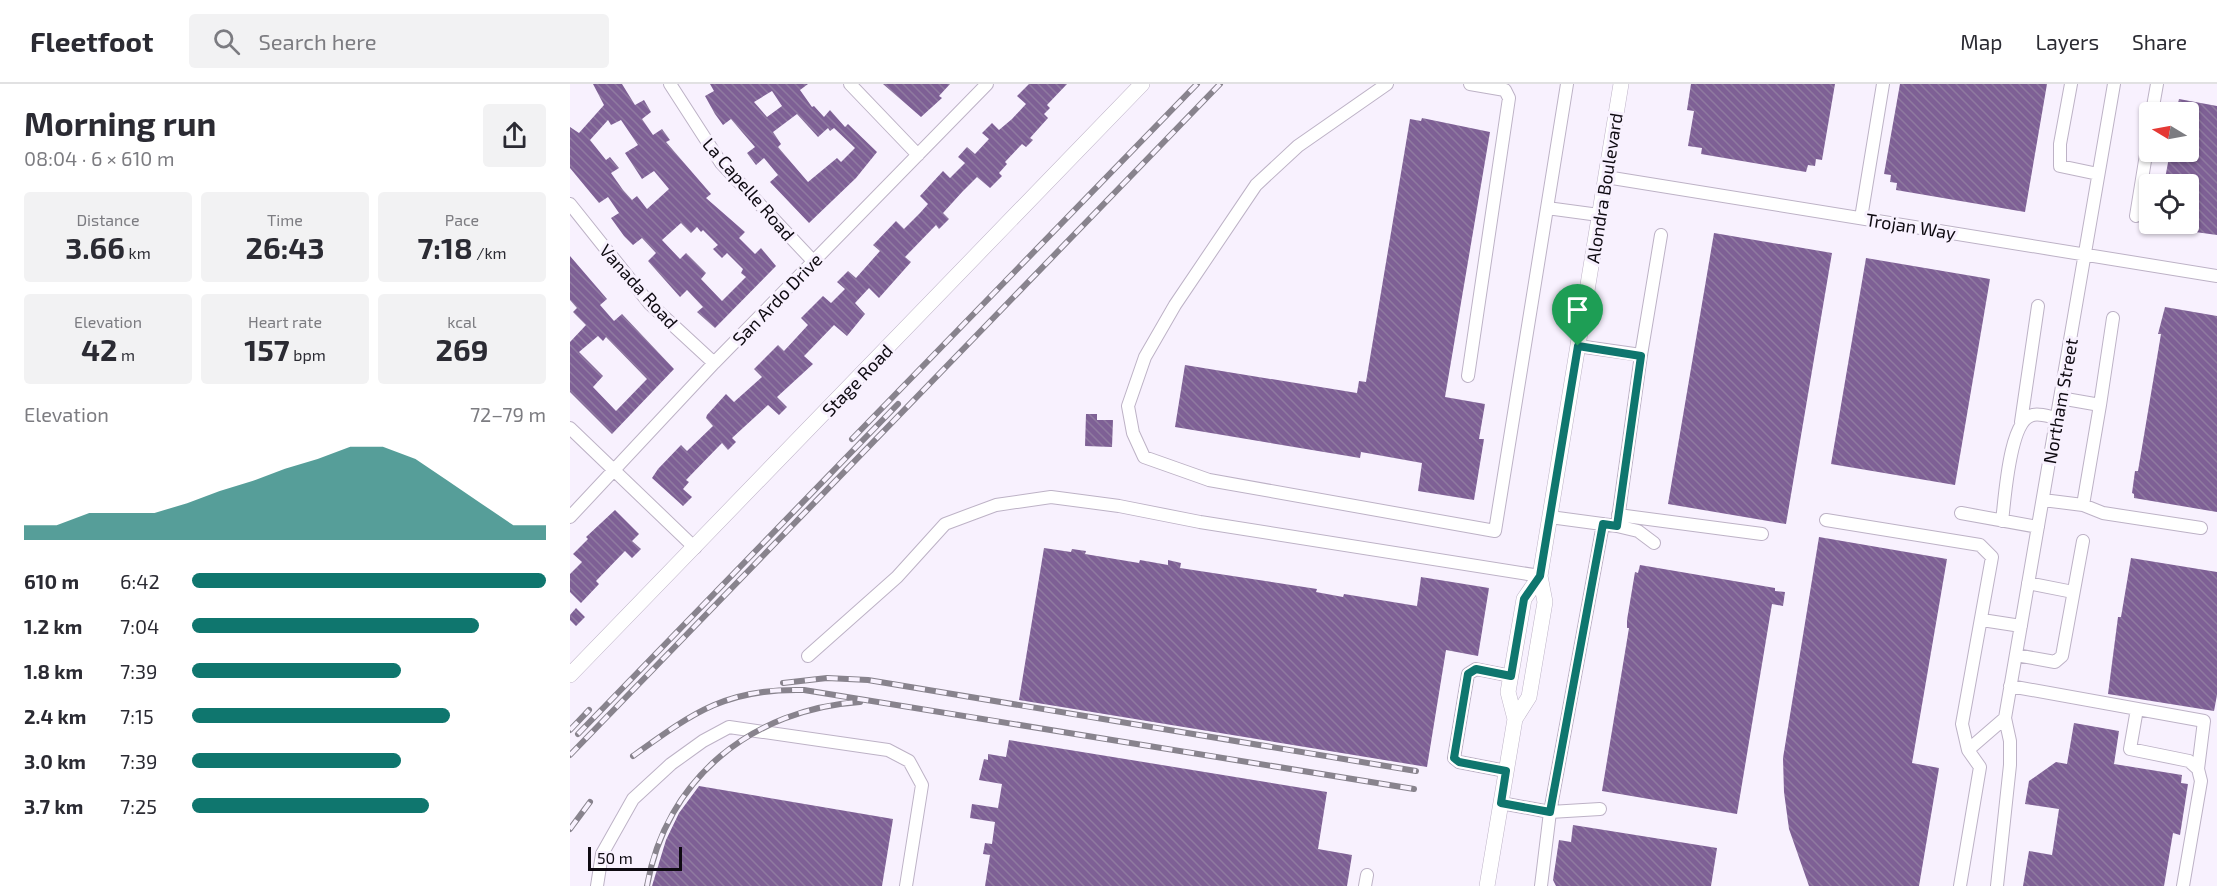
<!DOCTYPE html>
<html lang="en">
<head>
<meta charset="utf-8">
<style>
	body { margin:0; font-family:"Exo 2",sans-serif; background:#f2f2f3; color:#2b2b33; height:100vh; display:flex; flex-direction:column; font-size:22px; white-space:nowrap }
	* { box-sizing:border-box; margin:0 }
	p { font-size:20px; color:#7c7c81 }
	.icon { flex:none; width:33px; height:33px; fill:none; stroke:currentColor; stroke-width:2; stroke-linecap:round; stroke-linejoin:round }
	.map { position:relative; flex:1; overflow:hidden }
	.panel { display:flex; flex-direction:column; background:#fff; width:570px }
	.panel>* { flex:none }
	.needle { width:39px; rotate:280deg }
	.tools { position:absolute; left:1569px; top:18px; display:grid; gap:12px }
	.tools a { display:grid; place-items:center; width:60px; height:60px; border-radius:6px; background:#fff; box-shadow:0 2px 4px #0004; font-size:30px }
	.scale { position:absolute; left:18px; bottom:15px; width:94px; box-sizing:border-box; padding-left:6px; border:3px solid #0e0a11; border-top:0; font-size:16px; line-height:21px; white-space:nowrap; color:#0e0a11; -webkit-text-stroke:4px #f8f1fe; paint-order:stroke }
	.pin { position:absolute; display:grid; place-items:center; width:51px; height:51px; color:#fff; margin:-62px -26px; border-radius:50% 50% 50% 0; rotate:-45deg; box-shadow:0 0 6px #0007 }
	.pin .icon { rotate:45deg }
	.round { display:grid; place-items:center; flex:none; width:63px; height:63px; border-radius:6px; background:#f2f2f3 }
	.overview { display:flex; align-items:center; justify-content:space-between; height:102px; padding:0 24px }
	h1 { font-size:33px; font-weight:700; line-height:45px }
	.metrics { display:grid; grid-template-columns:repeat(3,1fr); gap:9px; height:102px; padding:6px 24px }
	.metrics div { display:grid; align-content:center; border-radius:6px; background:#f2f2f3; text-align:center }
	.metrics b { font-size:30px; font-weight:700 }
	.metrics small { font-size:16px; font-weight:400 }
	.metrics p { font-size:16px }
	.chart { height:168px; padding:12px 24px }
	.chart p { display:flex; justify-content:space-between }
	.chart svg { width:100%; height:108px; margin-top:6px; fill:#0f766e; opacity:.7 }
	ul { padding:0 24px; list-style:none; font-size:20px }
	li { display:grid; grid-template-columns:96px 72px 1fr; align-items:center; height:45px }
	li i { height:15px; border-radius:8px; background:#0f766e }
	header { display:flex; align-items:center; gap:36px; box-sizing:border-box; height:84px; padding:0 30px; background:#fff; border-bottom:2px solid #e1e1e2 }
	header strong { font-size:28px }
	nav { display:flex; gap:33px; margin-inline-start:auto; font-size:21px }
	.search { width:420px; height:54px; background:#f2f2f3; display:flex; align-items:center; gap:15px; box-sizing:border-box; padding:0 21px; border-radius:6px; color:#7c7c81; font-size:22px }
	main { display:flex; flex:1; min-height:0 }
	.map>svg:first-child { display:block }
	.building { fill:url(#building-back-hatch); fill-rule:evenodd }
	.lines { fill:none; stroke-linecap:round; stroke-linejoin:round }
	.minor-casing { stroke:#bdb2c6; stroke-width:14 }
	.major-casing { stroke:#bdb2c6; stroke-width:16 }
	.minor { stroke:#fff; stroke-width:12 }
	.major { stroke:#fff; stroke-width:15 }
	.rail-casing { stroke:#88838d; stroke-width:6 }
	.rail { stroke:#f8f1fe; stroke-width:4; stroke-dasharray:11; stroke-linecap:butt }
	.route-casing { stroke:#fff; stroke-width:12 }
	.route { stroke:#0f766e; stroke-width:8 }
	.labels { text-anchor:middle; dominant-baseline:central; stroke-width:6; stroke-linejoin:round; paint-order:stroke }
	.street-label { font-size:18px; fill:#0e0a11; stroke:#f8f1fe }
</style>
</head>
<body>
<header>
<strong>Fleetfoot</strong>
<div class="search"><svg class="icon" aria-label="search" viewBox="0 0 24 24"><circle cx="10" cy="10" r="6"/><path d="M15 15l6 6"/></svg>Search here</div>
<nav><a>Map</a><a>Layers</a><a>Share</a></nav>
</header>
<main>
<section class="panel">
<div class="overview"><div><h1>Morning run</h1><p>08:04 · 6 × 610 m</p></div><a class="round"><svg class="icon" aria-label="share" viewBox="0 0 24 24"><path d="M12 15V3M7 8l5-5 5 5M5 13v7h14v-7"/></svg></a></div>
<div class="metrics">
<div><p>Distance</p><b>3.66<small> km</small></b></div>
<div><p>Time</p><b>26:43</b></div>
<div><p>Pace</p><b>7:18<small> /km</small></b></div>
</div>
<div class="metrics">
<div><p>Elevation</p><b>42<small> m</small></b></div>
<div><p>Heart rate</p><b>157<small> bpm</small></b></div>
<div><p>kcal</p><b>269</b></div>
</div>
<div class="chart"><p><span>Elevation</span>72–79 m</p>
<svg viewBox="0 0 160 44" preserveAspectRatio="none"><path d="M0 44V38L10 38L20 33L30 33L40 33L50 29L60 24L70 20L80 15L90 11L100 6L110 6L120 11L130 20L140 29L150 38L160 38V44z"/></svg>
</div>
<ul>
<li><b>610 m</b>6:42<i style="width:100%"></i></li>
<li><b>1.2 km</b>7:04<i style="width:81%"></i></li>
<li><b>1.8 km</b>7:39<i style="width:59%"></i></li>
<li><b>2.4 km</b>7:15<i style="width:73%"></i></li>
<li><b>3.0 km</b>7:39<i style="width:59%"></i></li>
<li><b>3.7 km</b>7:25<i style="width:67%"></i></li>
</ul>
</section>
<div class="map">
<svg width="1647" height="802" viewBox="0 0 1647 802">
	<defs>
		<pattern id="building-back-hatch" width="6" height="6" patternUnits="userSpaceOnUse" patternTransform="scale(1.5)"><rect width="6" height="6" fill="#7e6095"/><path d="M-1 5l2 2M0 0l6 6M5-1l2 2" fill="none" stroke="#8f7aa0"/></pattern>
	</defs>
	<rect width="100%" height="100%" fill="#f8f1fe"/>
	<path class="building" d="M23,0H52L65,21L74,16L81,28L72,35L83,51L92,45L100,56L96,58L141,110L136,114L175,148L169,154L185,170L191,164L206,182L145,244L127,228L133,223L117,206L110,213L78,177L86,169L72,154L63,161L54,152L41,134L49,129L38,113L29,119L0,84V43L9,49L34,21ZM38,36L41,41L51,36L68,61L55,69L72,95L84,87L99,105L77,125L67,112L62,116L53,106L41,89L49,84L40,73L36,76L20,56ZM111,139L121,149L127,143L131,148L133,146L148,161L143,165L152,174L157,169L173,185L171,189L176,193L152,217L131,195L136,189L116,169L110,175L92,156Z
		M140,0H238L230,6L242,23L244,22L254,33L260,26L275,43L278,40L307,68L286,94L239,139L200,98L208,91L194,74L186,81L177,69L185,63L172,48L161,35L153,41L145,30L135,12L144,7ZM202,7L212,22L197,33L184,18ZM227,30L248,53L258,44L260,47L264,44L285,64L271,78L267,74L238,98L208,63L211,60L203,48Z
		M313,0H380L369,12L372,14L351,33Z
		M459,0H497L477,21L480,24L474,30L478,34L460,54L463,56L456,63L452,60L435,78L437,80L429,89L432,92L420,104L407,93L393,107L373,129L379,135L369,145L366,141L335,173L341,178L309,214L299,204L285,219L295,230L277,252L264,241L237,269L234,272L243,280L207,313L217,323L209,331L198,321L162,354L166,358L158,366L152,359L150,361L116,396L119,398L113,405L122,413L113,422L82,394L88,385L111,361L117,367L143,342L136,334L137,331L156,310L164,318L192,293L184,285L208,261L214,267L238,241L231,234L253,212L261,219L275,205L267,198L278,187L286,194L310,167L303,161L306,158L326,137L334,145L350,129L358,120L350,112L373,87L380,94L395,79L388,73L397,63L405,70L419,55L412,49L422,39L429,46L442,35L456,20L447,12Z
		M1121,0H1265L1252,76L1246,75L1245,82L1238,81L1236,88L1131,70L1132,64L1118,62L1124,27L1117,26Z
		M1330,0H1477L1455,128L1326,106L1327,99L1320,98L1321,91L1314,90Z
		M1609,15L1647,22V151L1618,147V100H1594L1600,68H1618V28H1606Z
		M852,34L920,48L875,313L915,320L909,355H914L904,416L848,407L852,379L791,368L790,374L605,343L615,281L787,309L789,297L796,298L840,35L851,37Z
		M1144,149L1262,169L1216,440L1098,420Z
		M0,172L37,215L30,221L44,237L52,230L104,285L42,350L0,308V258L16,241L3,228L7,224L0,216ZM28,252L33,257L36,253L77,295L46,327L23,303L33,292L9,268Z
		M1296,174L1420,195L1385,401L1261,380Z
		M1595,223L1647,232V428L1564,414V410L1562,409L1565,387H1568L1591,250H1588Z
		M516,330H527V336H543L542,363L515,362Z
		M45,426L69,450L62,457L71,465L62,474L55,467L26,497L29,500L11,519L0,508V490L12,478L3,470L18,455L16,453Z
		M1249,453L1377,475L1342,679L1369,684L1349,802H1239L1219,745L1214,708L1213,674Z
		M474,464L501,468L502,465L516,467L515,470L569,479L570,476L598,481V476L611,479L610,484L747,505L746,508L773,513L774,510L847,522L851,493L919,504L908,572L876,566L857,683L449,616Z
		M1561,474L1647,488V611L1644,627L1538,610L1548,533H1551Z
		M1070,481L1205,504V507L1215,508L1213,522L1202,520L1167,730L1032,707L1059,544H1057V536L1065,488L1068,489Z
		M6,524L15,533L6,542L0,536V531Z
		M1504,639L1549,647L1544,680L1612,691L1611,699L1618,700L1610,751L1603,749L1594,802H1453L1459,767L1482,771L1489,725L1455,720L1459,697L1486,678L1497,680Z
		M439,656L757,708L748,765L782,771L777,802H415L420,771L413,770L415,759L422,760L425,738L400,734L402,720L428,724L432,700L409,696L414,675L418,676V670L436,673Z
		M129,702L323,735L312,802H82L96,756L109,729Z
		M1003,741L1147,764L1141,802H986L983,796L989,756L1001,758Z"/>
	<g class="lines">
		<defs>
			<path id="minor" d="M100,0L151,79L243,177
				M280,0L348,71
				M817,0L728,62L686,101L605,221L575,273L558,322L563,349L574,373L639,396L925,447L997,0
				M1501,0L1490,60V82L1528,90
				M1582,28L1587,0
				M1036,93L1647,192
				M0,120L79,219L144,279
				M977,124L1029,131
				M1566,132L1580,46
				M1291,134L1313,0
				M1071,271L1091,151
				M898,292L939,14L935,6L900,0
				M1530,321L1543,234
				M1451,338L1468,222
				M0,344L125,464
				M1473,416L1513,421L1530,321L1490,314
				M1513,421L1533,429L1631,444
				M1391,429L1468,443
				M1048,431L1192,450
				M0,433L144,279L417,0
				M980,433L1047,442L1071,271L1008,262
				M1256,436L1410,461L1422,473L1392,640L1398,666L1410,683L1390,802
				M1432,437C1435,415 1439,335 1463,331C1470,329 1480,333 1487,334
				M1047,442L1068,447L1084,459
				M1458,499L1503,508
				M1412,536L1451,542
				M1446,571L1485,578L1492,572L1513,457
				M238,572L327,493L375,440L426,421L481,413L549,422L630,438L970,492
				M1440,602L1634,637L1628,685
				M1567,625L1560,665L1619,677L1628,685L1631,697L1613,802
				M1398,666L1435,634
				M936,687L889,678L884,674L898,590L906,585L941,592
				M931,719L980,728L1033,440
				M27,802L32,770L63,715L101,680L133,657L159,643L318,666L339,677L352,701L336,802
				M795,802L797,791
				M971,802L980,728L1030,725
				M1427,802L1440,681V657L1435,634L1544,0"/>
			<path id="major" d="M0,591L572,0
				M945,635L959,613L975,518L970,492L1051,0
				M917,802L945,635L938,608L954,515L970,492"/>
		</defs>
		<use href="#minor" class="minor-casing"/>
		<use href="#major" class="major-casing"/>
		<use href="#minor" class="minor"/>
		<use href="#major" class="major"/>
		<defs>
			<path id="rail" d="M282,355L627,0
				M213,599L257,594L298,596L846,687
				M0,646L19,626
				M8,650L328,320
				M0,671L650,0
				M63,672C123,629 156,604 234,606L844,705
				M0,745L20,718
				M77,802C96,694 183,625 290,618"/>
		</defs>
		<use href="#rail" class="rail-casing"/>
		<use href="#rail" class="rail"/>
	</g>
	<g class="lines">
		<defs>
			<path id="route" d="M1008,262L1071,272L1047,442L1033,440L980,728L931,719L936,687L889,678L884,674L898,590L906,585L941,592L954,515L970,492Z"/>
		</defs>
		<use href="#route" class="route-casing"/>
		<use href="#route" class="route"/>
	</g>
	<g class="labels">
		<g class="street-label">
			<text transform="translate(1034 104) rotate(-81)">Alondra Boulevard</text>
			<text transform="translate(179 105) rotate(49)">La Capelle Road</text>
			<text transform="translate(1341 142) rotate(9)">Trojan Way</text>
			<text transform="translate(69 202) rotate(48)">Vanada Road</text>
			<text transform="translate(207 215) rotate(-46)">San Ardo Drive</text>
			<text transform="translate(287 296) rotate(-46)">Stage Road</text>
			<text transform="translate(1490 317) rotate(-80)">Northam Street</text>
		</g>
	</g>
</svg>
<div class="tools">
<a><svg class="needle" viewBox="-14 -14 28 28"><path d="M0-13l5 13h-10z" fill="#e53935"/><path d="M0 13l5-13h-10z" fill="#7c7c81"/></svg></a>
<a><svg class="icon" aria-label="locate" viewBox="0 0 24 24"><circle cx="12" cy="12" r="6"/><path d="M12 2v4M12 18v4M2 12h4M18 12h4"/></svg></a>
</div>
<div class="scale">50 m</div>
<div class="pin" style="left:1008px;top:262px;background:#1e9e55"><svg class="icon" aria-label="arrive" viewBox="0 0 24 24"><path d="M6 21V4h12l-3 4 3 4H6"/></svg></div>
</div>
</main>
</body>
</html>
